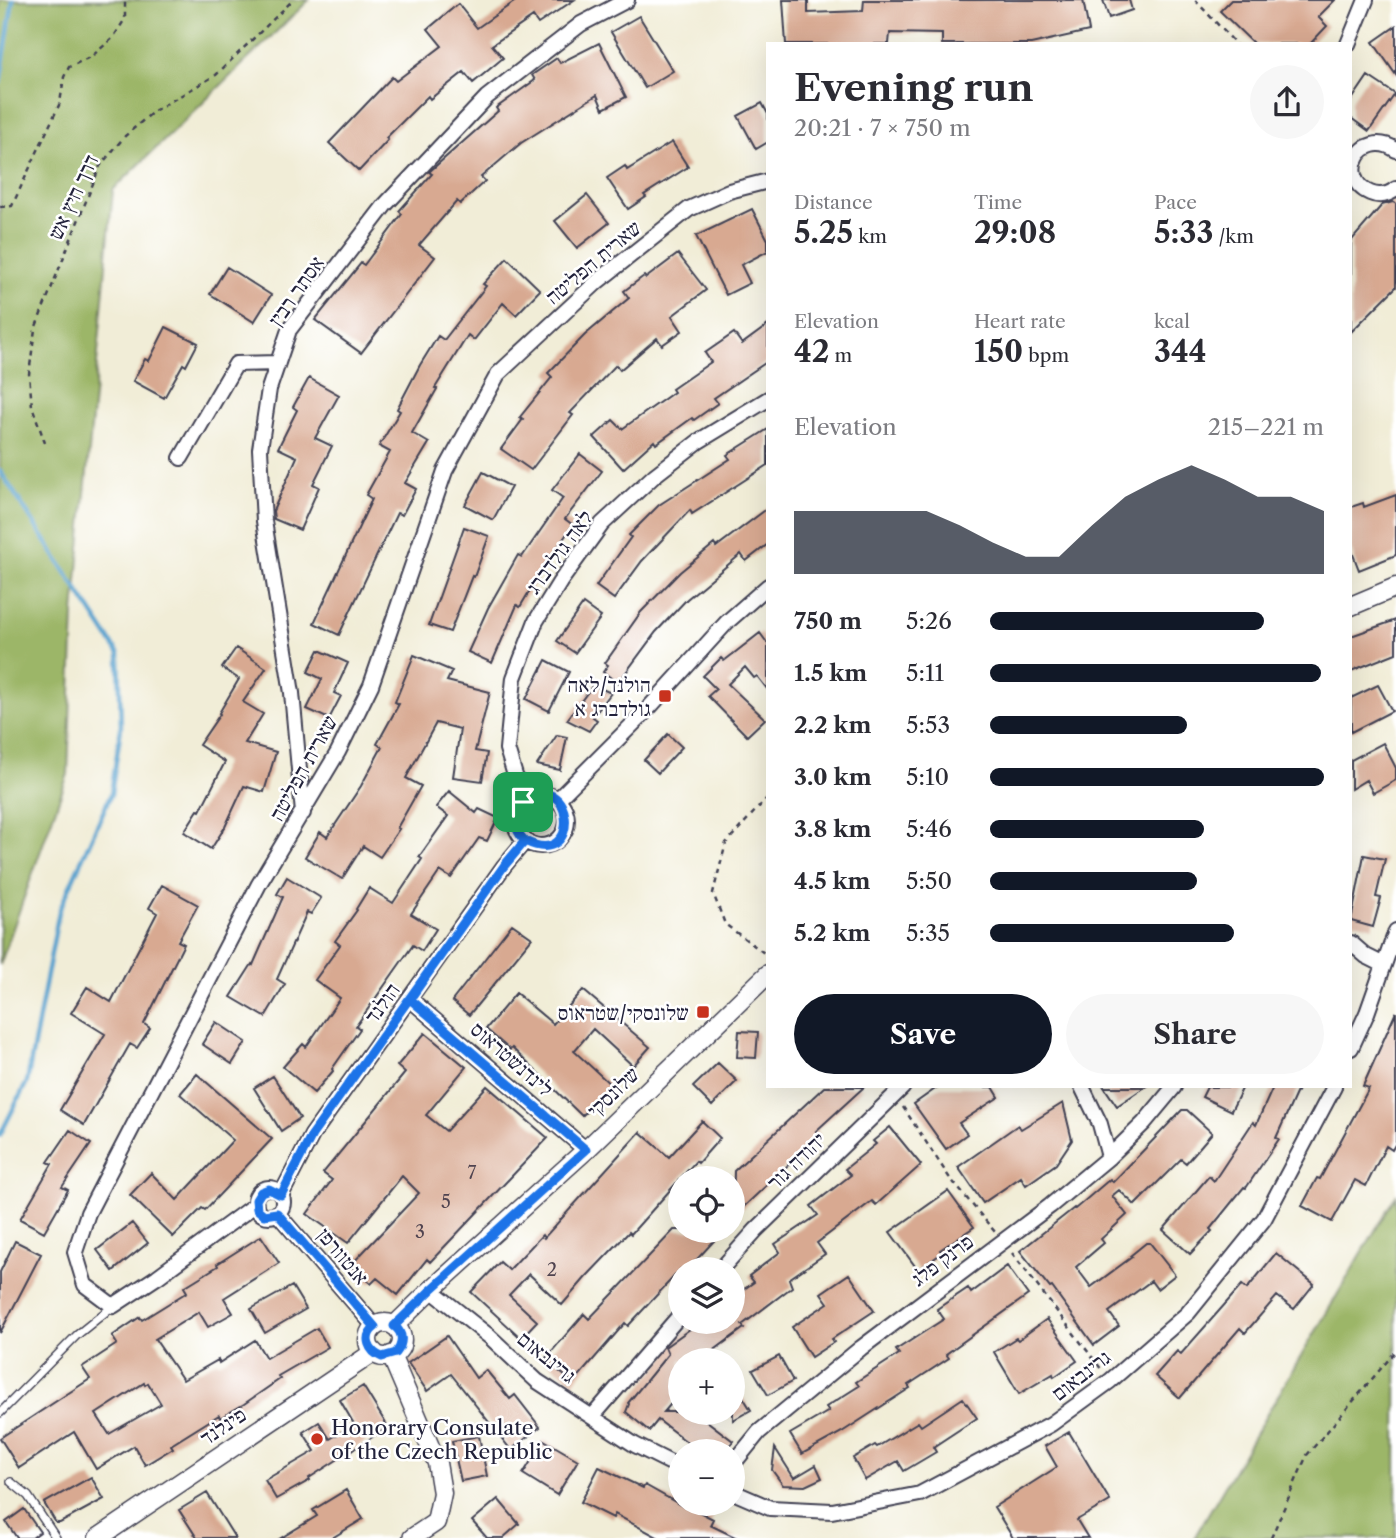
<!DOCTYPE html>
<html lang="en">
<head>
<meta charset="utf-8">
<style>
	body { margin:0; font-family:"Libre Caslon Text","Frank Ruhl Libre",serif; background:#f7f7f7; color:#2b2b33; height:100vh; display:flex; flex-direction:column; font-size:26px; white-space:nowrap }
	* { box-sizing:border-box; margin:0 }
	p { font-size:23px; color:#7c7c81 }
	.icon { flex:none; width:38px; height:38px; fill:none; stroke:currentColor; stroke-width:2; stroke-linecap:round; stroke-linejoin:round }
	.map { position:relative; flex:1; overflow:hidden }
	.sheet { position:absolute; left:766px; top:42px; width:586px; height:1046px; display:flex; flex-direction:column; background:#fff; border-radius:0px; box-shadow:0 7px 28px #0002 }
	.sheet>* { flex:none }
	.buttons { position:absolute; left:668px; top:1166px; display:grid; gap:14px }
	.buttons a { display:grid; place-items:center; width:77px; height:77px; border-radius:50%; background:#fff; box-shadow:0 7px 28px #0002; font-size:35px }
	.pin { position:absolute; display:grid; place-items:center; width:60px; height:60px; color:#fff; margin:-30px; border-radius:14px; box-shadow:0 4px 10px #0006 }
	.round { display:grid; place-items:center; flex:none; width:74px; height:74px; border-radius:37px; background:#f7f7f7 }
	.overview { display:flex; align-items:center; justify-content:space-between; height:119px; padding:0 28px }
	h1 { font-size:38px; font-weight:700; line-height:52px }
	.stats { display:grid; grid-template-columns:repeat(3,1fr); gap:10px; height:119px; padding:7px 28px }
	.stats div { display:grid; align-content:center }
	.stats b { font-size:30px; font-weight:700 }
	.stats small { font-size:19px; font-weight:400 }
	.stats p { font-size:19px }
	.chart { height:196px; padding:14px 28px }
	.chart p { display:flex; justify-content:space-between }
	.chart svg { width:100%; height:126px; margin-top:7px; fill:#111827; opacity:.7 }
	.primary-button { display:flex; gap:14px; margin-top:auto; padding:14px 28px }
	.primary-button a { flex:1; height:80px; border-radius:42px; background:#111827; color:#fff; font-size:28px; font-weight:700; line-height:80px; text-align:center }
	.primary-button a+a { background:#f7f7f7; color:#2b2b33 }
	ul { padding:0 28px; list-style:none; font-size:23px }
	li { display:grid; grid-template-columns:112px 84px 1fr; align-items:center; height:52px }
	li i { height:18px; border-radius:9px; background:#111827 }
	.map>svg:first-child { display:block }
	.forest { fill:#9cb668; stroke:#5f6c52; stroke-width:2 }
	.lines { fill:none; stroke-linecap:round; stroke-linejoin:round }
	.stream { stroke:#57a1ce; stroke-width:4.5 }
	.building { fill:#d8a991; fill-rule:evenodd }
	.service-casing { stroke:#414052; stroke-width:10 }
	.minor-casing { stroke:#414052; stroke-width:18 }
	.tertiary-casing { stroke:#414052; stroke-width:21 }
	.path { stroke:#414052; stroke-width:2.5; stroke-dasharray:5 5; stroke-linecap:butt }
	.service { stroke:#fff; stroke-width:7 }
	.minor { stroke:#fff; stroke-width:14 }
	.tertiary { stroke:#fff; stroke-width:18 }
	.route-casing { stroke:#fff; stroke-width:14 }
	.route { stroke:#1a73e8; stroke-width:9 }
	.poi-dot { fill:#c8321e; stroke:#fff; stroke-width:2.5 }
	.labels { text-anchor:middle; dominant-baseline:central; stroke-width:5; stroke-linejoin:round; paint-order:stroke }
	.number-label { font-size:18px; fill:#504450 }
	.street-label { font-size:21px; fill:#22223b; stroke:#fff }
	.poi-label { font-size:21px; fill:#22223b; stroke:#fff; text-anchor:end }
</style>
</head>
<body>
<div class="map">
<svg width="1396" height="1538" viewBox="0 0 1396 1538">
	<rect width="100%" height="100%" fill="#fff"/>
	<filter id="ink" filterUnits="userSpaceOnUse"><feTurbulence type="fractalNoise" baseFrequency=".0143" numOctaves="2"/><feDisplacementMap in="SourceGraphic" scale="14" xChannelSelector="R" yChannelSelector="G"/><feConvolveMatrix kernelMatrix="1 2 1 2 8 2 1 2 1" color-interpolation-filters="sRGB"/></filter>
	<filter id="wash" filterUnits="userSpaceOnUse"><feTurbulence type="fractalNoise" baseFrequency=".00686" numOctaves="4" result="noise"/><feDisplacementMap in="SourceGraphic" scale="28" xChannelSelector="R" yChannelSelector="G"/><feGaussianBlur stdDeviation="1.57" result="paint"/><feColorMatrix in="noise" values="0 0 0 0 0 0 0 0 0 0 0 0 0 0 0 0 0 1.4 0 .05"/><feComposite in="paint" operator="in"/></filter>
	<g filter="url(#wash)">
		<rect width="100%" height="100%" fill="#f1edd7"/>
		<path class="forest" d="M0,0H309L113,190L74,613L68,774L0,965Z
			M1396,1195V1538H1194Z"/>
		<g class="lines">
			<path class="stream" d="M0,83L13,0
				M0,471L119,654L121,728L111,794L59,911L27,1082L0,1135"/>
		</g>
		<g id="blocks">
			<path class="building" d="M517,0H574L538,24L533,17L492,45L503,58L473,83L464,72L430,99L428,96L386,138L388,140L359,171L329,143L392,77L396,81L442,46L428,29L458,4L477,28Z
				M783,0H808V13L863,11L864,0H1083L1089,31L1031,44H942V34L890,33L889,44H786Z
				M1103,0H1129L1132,10L1109,18Z
				M1231,0H1335L1318,17L1327,26L1310,44H1254L1220,11Z
				M639,16L673,71L645,88L611,32Z
				M1396,26V75L1373,42Z
				M599,43L626,97L603,109L597,95L521,143L481,177L485,181L460,204L457,201L419,245L435,257L361,353L315,320L361,263L364,265L402,214L399,211L432,174L429,172L498,111L496,108L535,80L532,75L557,58L560,63Z
				M1368,76L1395,94L1369,131L1351,118V101Z
				M762,103L768,114V142L756,149L738,116Z
				M672,142L688,167L644,195L646,197L628,209L607,178L625,166L627,170Z
				M587,195L609,223L577,248L555,221Z
				M1393,202L1396,204V287L1351,332V241L1382,205Z
				M752,209L768,240V251L741,265L750,283L726,295L696,236Z
				M678,254L706,290L672,316L682,331L662,345L657,338L620,370L616,365L570,413L573,415L531,470L501,449L523,419L520,417L552,377L548,373L585,335L629,298L624,291L644,276L646,278Z
				M507,258L540,290L516,315L503,303L474,340L468,335L435,388L437,389L412,433L429,443L405,483L416,489L402,515L397,513L339,635L314,623L372,499L366,495L390,452L379,446L400,411L397,409L420,365L438,336L444,340L486,286L483,284Z
				M227,267L271,295L254,322L210,294Z
				M768,325V361L714,398L718,403L694,420L692,418L656,444L654,441L623,469L594,437L613,420L622,429L674,392L672,389L711,362L705,353L734,333L742,344Z
				M166,327L198,343L186,366L183,364L164,398L133,381L145,359L149,361Z
				M309,378L339,395L315,438L332,446L313,484L319,487L300,530L274,519L273,511L297,457L278,448L297,410L293,407Z
				M768,429V465L692,514L690,510L642,561L614,599L596,586L631,537L629,535L659,505L730,459L727,455Z
				M580,454L602,471L565,519L573,525L545,565L520,607L517,605L492,663L468,652L488,608L518,555L522,557L563,498L552,490Z
				M483,472L511,487L493,520L465,505Z
				M1396,495V555L1359,570L1351,549V507L1363,503L1364,507Z
				M768,508V544L746,561L741,554L687,599L656,632L618,683L603,672L608,665L605,663L641,612L680,572L714,544L716,547Z
				M464,527L489,536L474,577L472,576L450,632L429,625Z
				M583,604L601,617L575,653L557,641Z
				M1396,620V653L1351,671V636Z
				M760,633L768,644V690L757,676L754,678L745,667L728,684L765,719L747,736L708,696L716,689L703,676L721,658L724,661Z
				M236,648L266,668L243,702L263,714L245,743L276,752L264,792L244,786L225,827L211,849L184,832L198,810L200,811L225,762L199,745L220,714L219,713L239,679L222,668Z
				M319,650L348,663L334,693L341,696L329,719L307,709L322,679L308,672Z
				M414,655L452,671L447,681L490,692L475,751L487,753L482,781L453,777L460,729L436,723L406,778L421,786L397,828L399,829L380,857L363,846L342,879L305,857L320,832L327,837L361,786L382,747L377,744L399,704L395,702Z
				M546,660L569,672L549,711L526,699Z
				M593,685L611,693L593,717L597,720L589,731L567,720Z
				M1378,685L1392,711L1351,732V698Z
				M668,734L682,747L658,773L644,760Z
				M557,735L567,737L560,770L537,765Z
				M1383,743L1396,768V780L1373,793L1366,780L1351,789V760Z
				M449,791L476,813L479,809L498,818L487,841L479,838L451,878L440,871L411,914L436,929L422,951L413,945L356,1026L360,1029L332,1069L333,1071L314,1093L283,1067L303,1044L306,1047L340,998L315,980L340,945L335,941L357,910L356,909L369,888L393,903L422,859L419,857L448,816L436,807Z
				M1364,855L1385,859L1376,897L1381,898L1373,927L1351,921Z
				M287,877L321,898L311,914L307,912L277,979L285,984L265,1017L231,997L252,964L253,965L283,897L277,894Z
				M162,885L198,905L178,941L184,944L144,1024L150,1028L137,1048L130,1044L84,1125L60,1110L105,1034L71,1013L87,987L111,1002L157,913L149,908Z
				M512,924L532,938L469,1015L452,1001Z
				M583,990L650,1047L633,1066L593,1029L574,1051L611,1085L582,1116L512,1048L510,1050L486,1029L516,993L553,1024Z
				M1396,1012V1143L1392,1150L1386,1146L1366,1186L1355,1180L1332,1222L1302,1206L1317,1178L1320,1179L1369,1088L1363,1086Z
				M216,1022L246,1042L232,1064L202,1044Z
				M739,1031L758,1032L756,1058L737,1057Z
				M425,1033L466,1067L426,1115L446,1131L487,1086L548,1138L430,1262L427,1259L398,1295L377,1278L371,1284L350,1266L419,1193L402,1176L348,1243L307,1214L332,1180L323,1173L405,1073L397,1066Z
				M718,1063L737,1081L712,1106L693,1087Z
				M197,1074L272,1139L205,1210L202,1208L173,1237L130,1195L151,1173L177,1200L233,1140L180,1094Z
				M273,1076L300,1118L281,1131L254,1088Z
				M824,1087H864L816,1131L820,1135L733,1217L734,1171Z
				M938,1087H993L999,1097L959,1123L967,1134L946,1149L914,1104Z
				M1104,1087H1145L1117,1106Z
				M1207,1087H1243L1231,1111L1202,1097Z
				M1273,1087H1299L1276,1138L1279,1139L1246,1188L1244,1187L1210,1229L1212,1231L1190,1254L1163,1230L1209,1176L1214,1181L1253,1122L1256,1125Z
				M1063,1103L1072,1140L1056,1164L1026,1185L1021,1177L983,1203L958,1167L1018,1125L1021,1129Z
				M1182,1110H1187L1212,1133L1186,1163L1181,1159L1135,1205L1119,1190L1112,1196L1127,1215L1101,1239L1104,1243L1076,1267L1091,1287L1132,1257L1130,1256L1146,1243H1150L1175,1275L1157,1289L1151,1281L1109,1312L1119,1326L1094,1345L1052,1287L1050,1288L1020,1251L1074,1208L1075,1209L1110,1179L1113,1182Z
				M702,1121L720,1138L698,1163L696,1161L631,1234L629,1232L586,1277L562,1305L529,1274L509,1295L537,1321L521,1338L471,1292L500,1262L509,1270L542,1235L544,1238L640,1132L669,1157Z
				M890,1127L921,1165L876,1205L872,1201L817,1243L825,1254L789,1279L792,1287L742,1325L744,1328L701,1360H681V1392L664,1412H695L733,1441L725,1451H699L658,1420L649,1431L626,1412L629,1404L628,1403L668,1354L665,1347L701,1321H733V1297L754,1282L749,1276L780,1252L775,1244L818,1215L811,1206L851,1175L845,1169L876,1144L873,1141Z
				M70,1130L91,1144L62,1187L68,1190L44,1232L20,1219L52,1164L48,1162Z
				M948,1191L974,1227L940,1250L942,1253L918,1270L890,1232Z
				M132,1223L148,1243L113,1271L97,1250Z
				M674,1230H724L688,1269H681L628,1326L625,1323L573,1383L545,1359L584,1314L589,1319Z
				M261,1236L279,1263L224,1298L233,1313L208,1327L199,1312L155,1339L183,1380L218,1360L219,1363L255,1340L266,1358L317,1328L328,1347L278,1376L280,1379L244,1404L220,1418L219,1415L171,1445L173,1448L145,1465L134,1446L96,1469L74,1432L19,1468L0,1438L90,1379L82,1367L117,1344L112,1336L140,1317L142,1320L187,1292L184,1287L218,1266L217,1264ZM144,1383L145,1385L148,1383L161,1404L109,1434L96,1414Z
				M15,1241L41,1254L0,1333V1272Z
				M1276,1253L1314,1284L1294,1309L1277,1296L1245,1333L1240,1328L1180,1398L1155,1376L1177,1351L1181,1354L1242,1285L1247,1289Z
				M1007,1266L1028,1295L946,1354L949,1358L908,1385L910,1388L842,1432L802,1454L790,1434L829,1411L826,1407L859,1386L856,1382L899,1354L896,1350L944,1319L937,1309L968,1288L971,1293Z
				M849,1274L874,1311L832,1339L834,1342L811,1357L792,1327L828,1303L821,1293Z
				M292,1286L306,1309L265,1333L251,1309Z
				M1047,1319L1077,1361L1054,1377L1053,1374L1019,1394L994,1352L1016,1338L1018,1340Z
				M447,1336L476,1378L486,1370L510,1399L515,1395L540,1427L511,1450L451,1374L427,1391L408,1363Z
				M779,1356L793,1381L768,1395L753,1370Z
				M733,1381L751,1410L733,1420Z
				M363,1386L388,1427L309,1478L310,1480L276,1499L265,1480L315,1451L303,1432L319,1422L330,1439L354,1424L340,1400Z
				M963,1398L977,1418L933,1447L936,1452L904,1471L898,1461L865,1480L853,1458L875,1445L877,1447L918,1422L921,1426Z
				M1069,1432L1110,1501L1077,1520L1088,1538H1013L994,1507L1057,1467L1045,1446Z
				M479,1436L487,1476L461,1481L452,1441Z
				M544,1440L578,1460L557,1495L523,1474Z
				M775,1448L794,1478L816,1465L822,1478L805,1486L783,1485L772,1470Z
				M599,1467L643,1488L645,1485L686,1508L688,1506L713,1519L710,1525L737,1538H659L615,1514L613,1518L581,1502Z
				M91,1477L104,1499L60,1523H56L44,1503Z
				M346,1490L363,1519L332,1538H281L317,1516L313,1510Z
				M207,1493L235,1538H197L179,1510Z
				M498,1499L519,1524L503,1538H487L472,1521Z
				M24,1509L40,1532L32,1538H17L6,1522Z"/>
		</g>
	</g>
	<g filter="url(#ink)">
		<use href="#blocks" fill-opacity="0" stroke="#414052" stroke-width="2"/>
		<g class="lines">
			<defs>
				<path id="service" d="M0,1413L77,1335L113,1306
					M11,1482L28,1496L56,1538"/>
				<path id="minor" d="M1348,44L1366,0
					M1396,150C1361,127 1335,178 1370,193C1379,197 1388,195 1396,189
					M181,458L236,364L278,363
					M515 820a26 26 0 1 1 52 0a26 26 0 1 1-52 0Z
					M557,800L646,711L727,622L768,586
					M523,802L507,749L514,678L536,621L560,582L602,524L655,475L699,441L768,399
					M303,813L292,693L264,521L260,449L269,389L289,330L385,205L487,97L581,24L627,0
					M1351,943L1366,956L1384,965
					M410,999L586,1150
					M1351,1048L1367,1013L1396,931
					M1082,1087L1100,1124L1109,1157
					M255 1202a14 14 0 1 1 28 0a14 14 0 1 1-28 0Z
					M281,1195L312,1135L504,866L525,841
					M256,1204L157,1277L113,1306L85,1285L75,1252L88,1213L259,884L338,752L371,685L445,471L498,374L597,282L689,209L729,191L768,181
					M277,1213L375,1327
					M721,1269L756,1230L903,1087
					M431,1290L490,1337L537,1381L635,1445L681,1468
					M592,1417L681,1314
					M733,1464L759,1432L861,1348L1050,1206L1109,1157L1144,1123L1174,1087
					M733,1492L770,1508L832,1511L920,1494L1051,1424L1110,1381L1188,1313L1264,1219L1334,1087"/>
				<path id="tertiary" d="M1351,606L1396,587
					M368 1340a17 17 0 1 1 34 0a17 17 0 1 1-34 0Z
					M394,1326L431,1290L586,1150L768,974
					M391,1355L437,1463L442,1493L436,1522L412,1538
					M98,1538L374,1352"/>
			</defs>
			<use href="#service" class="service-casing"/>
			<use href="#minor" class="minor-casing"/>
			<use href="#tertiary" class="tertiary-casing"/>
			<path class="path" d="M1195,0L1236,44
				M0,207L12,206L60,103L64,77L69,67L92,56L113,38L125,19V0
				M45,443L32,406L29,374L35,329L100,166L125,136L154,111L216,75L293,0
				M768,797L726,843L713,893L725,924L768,956
				M903,1107L949,1177L995,1232
				M1012,1253L1102,1370
				M1271,1538L1307,1455L1396,1351"/>
			<use href="#service" class="service"/>
			<use href="#minor" class="minor"/>
			<use href="#tertiary" class="tertiary"/>
		</g>
	</g>
	<g class="lines" filter="url(#ink)">
		<defs>
			<path id="route" d="M523,802C514,816 512,828 525,841L504,866L312,1135L281,1195L269,1189L261,1192L256,1200L257,1209L264,1215L277,1213L375,1327C362,1337 369,1352 382,1357L396,1353C403,1344 404,1333 394,1326L431,1290L586,1150L410,999L504,866L525,841C585,871 573,763 523,802"/>
		</defs>
		<use href="#route" class="route-casing"/>
		<use href="#route" class="route"/>
	</g>
	<g class="poi-dot">
		<rect x="658" y="689" width="14" height="14" rx="3.5"/>
		<rect x="696" y="1005" width="14" height="14" rx="3.5"/>
		<circle cx="317" cy="1439" r="7"/>
	</g>
	<g class="labels">
		<g class="number-label">
			<text x="472" y="1173">7</text>
			<text x="446" y="1202">5</text>
			<text x="420" y="1232">3</text>
			<text x="552" y="1270">2</text>
		</g>
		<g class="street-label">
			<text transform="translate(73 197) rotate(-65)">דרך חיץ אש</text>
			<text transform="translate(593 262) rotate(-40)">שארית הפליטה</text>
			<text transform="translate(296 291) rotate(-55)">אסתר רבין</text>
			<text transform="translate(559 552) rotate(-54)">לאה גולדברג</text>
			<text transform="translate(303 768) rotate(-61)">שארית הפליטה</text>
			<text transform="translate(382 1003) rotate(-54)">הולנד</text>
			<text transform="translate(512 1059) rotate(41)">לינדנשטראוס</text>
			<text transform="translate(613 1092) rotate(-44)">שלונסקי</text>
			<text transform="translate(796 1161) rotate(-44)">יהודה גור</text>
			<text transform="translate(343 1256) rotate(50)">אנטוורפן</text>
			<text transform="translate(942 1260) rotate(-37)">פרנק פלג</text>
			<text transform="translate(547 1357) rotate(39)">גרינבאום</text>
			<text transform="translate(1081 1375) rotate(-38)">גרינבאום</text>
			<text transform="translate(223 1426) rotate(-34)">פינלנד</text>
		</g>
		<g class="poi-label">
			<text x="651" y="684">הולנד/לאה<tspan x="651" dy="24">גולדברג א</tspan></text>
			<text x="689" y="1012">שלונסקי/שטראוס</text>
			<text x="331" y="1427" text-anchor="start">Honorary Consulate<tspan x="331" dy="24">of the Czech Republic</tspan></text>
		</g>
	</g>
</svg>
<div class="buttons">
<a><svg class="icon" aria-label="locate" viewBox="0 0 24 24"><circle cx="12" cy="12" r="6"/><path d="M12 2v4M12 18v4M2 12h4M18 12h4"/></svg></a>
<a><svg class="icon" aria-label="layers" viewBox="0 0 24 24"><path d="M12 4l9 5-9 5-9-5zM3 14l9 5 9-5"/></svg></a>
<a>+</a>
<a>−</a>
</div>
<div class="pin" style="left:523px;top:802px;background:#1e9e55"><svg class="icon" aria-label="arrive" viewBox="0 0 24 24"><path d="M6 21V4h12l-3 4 3 4H6"/></svg></div>
<section class="sheet">
<div class="overview"><div><h1>Evening run</h1><p>20:21 · 7 × 750 m</p></div><a class="round"><svg class="icon" aria-label="share" viewBox="0 0 24 24"><path d="M12 15V3M7 8l5-5 5 5M5 13v7h14v-7"/></svg></a></div>
<div class="stats">
<div><p>Distance</p><b>5.25<small> km</small></b></div>
<div><p>Time</p><b>29:08</b></div>
<div><p>Pace</p><b>5:33<small> /km</small></b></div>
</div>
<div class="stats">
<div><p>Elevation</p><b>42<small> m</small></b></div>
<div><p>Heart rate</p><b>150<small> bpm</small></b></div>
<div><p>kcal</p><b>344</b></div>
</div>
<div class="chart"><p><span>Elevation</span>215–221 m</p>
<svg viewBox="0 0 160 44" preserveAspectRatio="none"><path d="M0 44V22L10 22L20 22L30 22L40 22L50 27L60 33L70 38L80 38L90 27L100 17L110 11L120 6L130 11L140 17L150 17L160 22V44z"/></svg>
</div>
<ul>
<li><b>750 m</b>5:26<i style="width:82%"></i></li>
<li><b>1.5 km</b>5:11<i style="width:99%"></i></li>
<li><b>2.2 km</b>5:53<i style="width:59%"></i></li>
<li><b>3.0 km</b>5:10<i style="width:100%"></i></li>
<li><b>3.8 km</b>5:46<i style="width:64%"></i></li>
<li><b>4.5 km</b>5:50<i style="width:62%"></i></li>
<li><b>5.2 km</b>5:35<i style="width:73%"></i></li>
</ul>
<div class="primary-button"><a>Save</a><a>Share</a></div>
</section>
</div>
</body>
</html>
